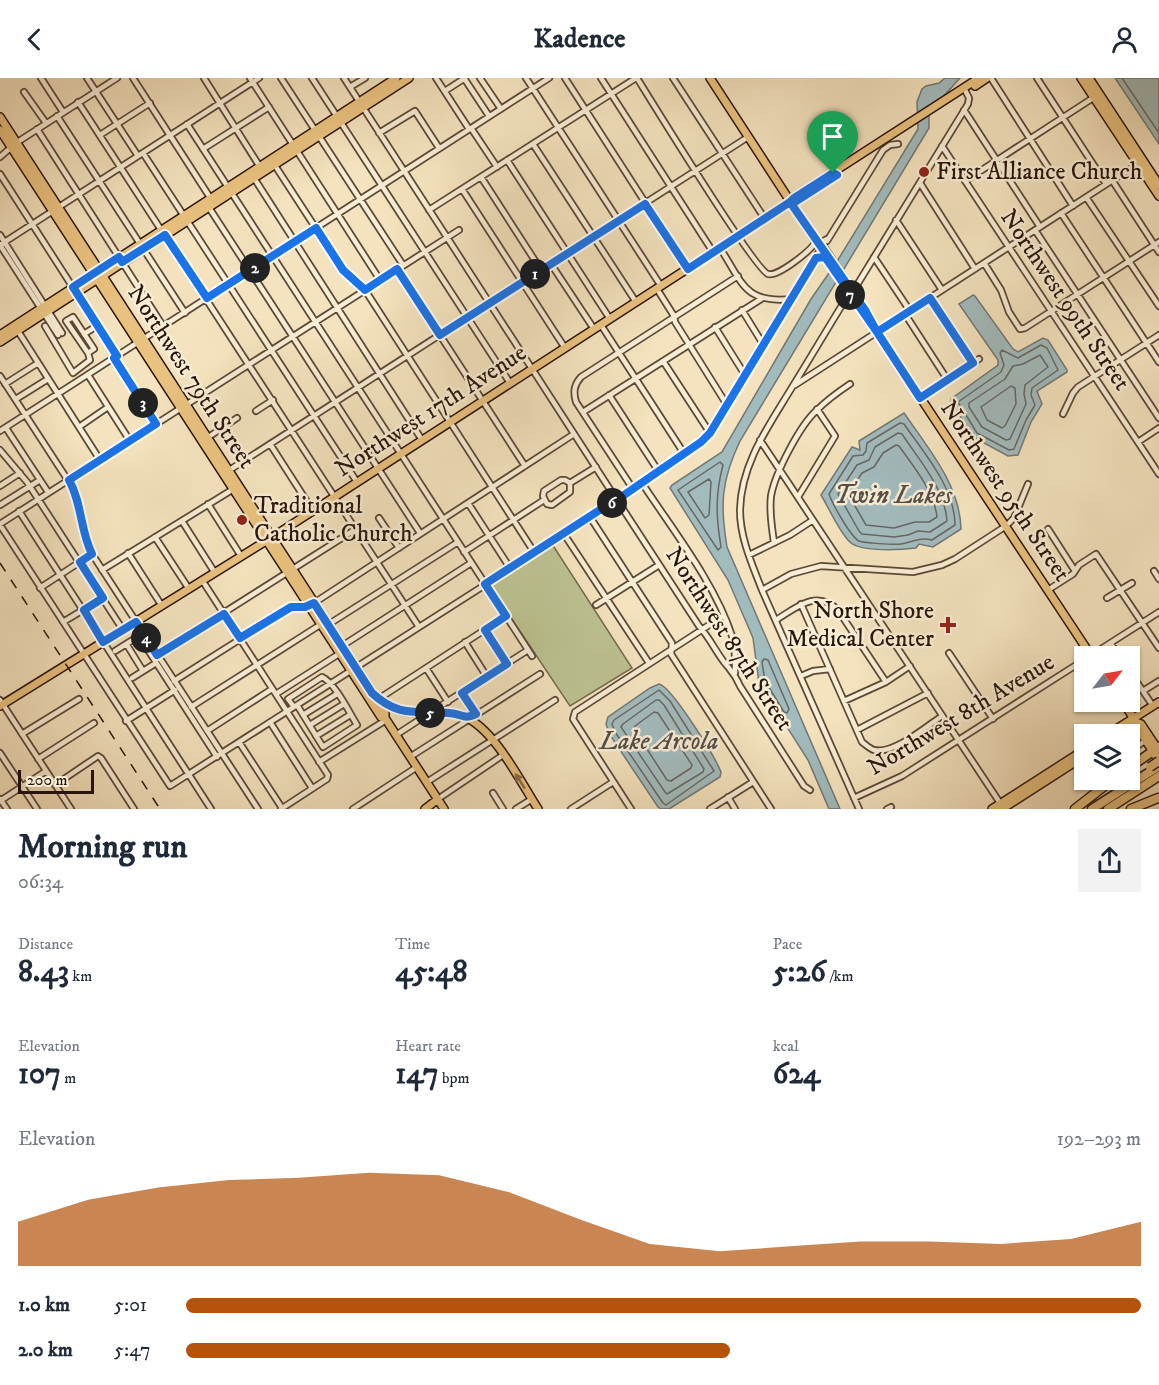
<!DOCTYPE html>
<html lang="en">
<head>
<meta charset="utf-8">
<style>
	body { margin:0; font-family:"IM FELL DW Pica",serif; background:#f2f2f3; color:#1f2937; height:100vh; display:flex; flex-direction:column; font-size:22px; white-space:nowrap }
	* { box-sizing:border-box; margin:0 }
	p { font-size:20px; color:#747a83 }
	.icon { flex:none; width:33px; height:33px; fill:none; stroke:currentColor; stroke-width:2; stroke-linecap:round; stroke-linejoin:round }
	.map { position:relative; height:731px; overflow:hidden }
	.side { display:flex; flex-direction:column; background:#fff; flex:1 }
	.side>* { flex:none }
	.needle { width:39px; rotate:59deg }
	.fabs { position:absolute; left:1074px; top:568px; display:grid; gap:12px }
	.fabs a { display:grid; place-items:center; width:66px; height:66px; border-radius:0px; background:#fff; box-shadow:0 2px 4px #0004; font-size:30px }
	.scale { position:absolute; left:18px; bottom:15px; width:76px; box-sizing:border-box; padding-left:6px; border:3px solid #2a140b; border-top:0; font-size:16px; line-height:21px; white-space:nowrap; color:#2a140b; -webkit-text-stroke:4px #f8edd5; paint-order:stroke }
	.pin { position:absolute; display:grid; place-items:center; width:51px; height:51px; color:#fff; margin:-62px -26px; border-radius:50% 50% 50% 0; rotate:-45deg; box-shadow:0 0 6px #0007 }
	.pin .icon { rotate:45deg }
	.km { position:absolute; width:30px; height:30px; margin:-15px; border-radius:50%; background:#222; color:#fff; font-size:16px; line-height:30px; text-align:center }
	.round { display:grid; place-items:center; flex:none; width:63px; height:63px; border-radius:0px; background:#f2f2f3 }
	.overview { display:flex; align-items:center; justify-content:space-between; height:102px; padding:0 18px }
	h1 { font-size:33px; font-weight:700; line-height:45px }
	.metrics { display:grid; grid-template-columns:repeat(3,1fr); gap:9px; height:102px; padding:6px 18px }
	.metrics div { display:grid; align-content:center }
	.metrics b { font-size:30px; font-weight:700 }
	.metrics small { font-size:16px; font-weight:400 }
	.metrics p { font-size:16px }
	.chart { height:168px; padding:12px 18px }
	.chart p { display:flex; justify-content:space-between }
	.chart svg { width:100%; height:108px; margin-top:6px; fill:#b45309; opacity:.7 }
	ul { padding:0 18px; list-style:none; font-size:20px }
	li { display:grid; grid-template-columns:96px 72px 1fr; align-items:center; height:45px }
	li i { height:15px; border-radius:8px; background:#b45309 }
	header { display:flex; justify-content:space-between; align-items:center; height:78px; padding:0 18px; background:#fff; font-size:27px; font-weight:700 }
	.map>svg:first-child { display:block }
	.green { fill:#bcc391; stroke:#736c4e; stroke-width:1.5 }
	.water { fill:#a2bbbd; stroke:#727876; stroke-width:1.5 }
	.lines { fill:none; stroke-linecap:round; stroke-linejoin:round }
	.shore { stroke:#666864; stroke-width:1.5 }
	.minor-casing { stroke:#5c4838; stroke-width:8 }
	.major-casing { stroke:#2a140b; stroke-width:10 }
	.highway-casing { stroke:#2a140b; stroke-width:11 }
	.minor { stroke:#f8edd5; stroke-width:4.5 }
	.major { stroke:#eac27f; stroke-width:7 }
	.highway { stroke:#eac27f; stroke-width:8 }
	.rail { stroke:#2a140b; stroke-width:1.5; stroke-dasharray:10 10; stroke-linecap:butt }
	.highway-bridge-casing { stroke:#2a140b; stroke-width:11; stroke-linecap:butt }
	.highway-bridge { stroke:#eac27f; stroke-width:8 }
	.oneway { fill:#8a6b45 }
	.route-casing { stroke:#fff; stroke-width:12 }
	.route { stroke:#1a73e8; stroke-width:8 }
	.poi-dot { fill:#8f2418; stroke:#f8edd5; stroke-width:2 }
	.labels { text-anchor:middle; dominant-baseline:central; stroke-width:5; stroke-linejoin:round; paint-order:stroke }
	.poi-label { font-size:24px; fill:#2a140b; stroke:#f8edd5; text-anchor:start }
	.street-label { font-size:24px; fill:#2a140b; stroke:#f8edd5 }
	.water-label { font-size:26px; font-style:italic; fill:#544e49; stroke:#f8edd5 }
</style>
</head>
<body>
<header><svg class="icon" aria-label="back" viewBox="0 0 24 24"><path d="M15 5l-7 7 7 7"/></svg>Kadence<svg class="icon" aria-label="person" viewBox="0 0 24 24"><circle cx="12" cy="8" r="4"/><path d="M4 21q1-7 8-7t8 7"/></svg></header>
<div class="map">
<svg width="1159" height="731" viewBox="0 0 1159 731">
	<rect width="100%" height="100%" fill="#f4e3be"/>
	<filter id="stains"><feTurbulence type="fractalNoise" baseFrequency=".00333" numOctaves="4"/><feColorMatrix values="0 0 0 0 .2 0 0 0 0 .09 0 0 0 0 .02 0 0 0 .5 -.17"/></filter>
	<radialGradient id="worn" r=".72"><stop offset=".6" stop-color="#630" stop-opacity="0"/><stop offset="1" stop-color="#630" stop-opacity=".3"/></radialGradient>
	<path class="green" d="M552,466L632,590L570,628L491,510L492,506Z"/>
	<path class="water" d="M945,0H960L944,18L929,28V50L740,363C721,403 720,427 727,469L840,731H829L808,682L759,605L753,560L728,502L670,410L672,407L722,374L811,221L836,185L918,51L917,24L922,11L926,8L939,5Z
		M1115,0H1159V66Z
		M973,217L975,218L1013,271L1018,274L1043,260L1048,262L1067,292V294L1037,313L1042,326L1031,344L1018,377L1008,378L973,359L951,324V321L998,287V282L959,226Z
		M904,335C928,370 960,407 961,451L933,469L919,466L916,470C900,472 863,474 851,465C840,456 829,430 821,417L852,369L860,372L859,363Z
		M659,606C672,609 715,679 721,694L720,699L669,731H661L658,729L610,657L606,646L608,639L650,610Z"/>
	<g class="lines">
		<path class="shore" d="M1122,0L1159,55
			M1041,267L1047,270L1058,292L1032,310L1031,317L1035,327L1026,342L1014,371L1009,372L977,355L958,324L1001,294L1004,287L1000,275L1002,272L1018,280Z
			M1040,277L1048,289L1025,307L1024,316L1026,326L1010,361L1006,362L982,349L969,329V325L1005,301L1013,288L1023,286Z
			M1011,308L1015,310L1016,326L1005,348L1002,350L987,342L981,329Z
			M900,345L904,346C924,375 955,410 955,447L932,462C918,459 914,464 901,466C894,467 864,465 859,463C850,458 832,425 829,416L853,378L863,377L866,373L867,365Z
			M898,355L902,356C919,382 945,411 947,443L930,454L918,453L908,457L894,459L862,456L859,453L838,416L857,387L869,382L875,369Z
			M896,367L899,368C914,389 934,413 937,439L929,444H915L894,450L866,447L848,416L862,395L874,389L883,375Z
			M720,384L723,387C715,417 716,439 721,469L718,472L678,412Z
			M709,401L711,404L709,437L705,440L688,414Z
			M764,581L768,582L789,631L787,635L784,634L765,603L762,584Z
			M659,612L670,623L714,693L666,727L663,725L615,654L612,646L614,642Z
			M656,622H659L664,627L704,691L703,694L667,716L665,714L621,649L623,646Z
			M654,634L658,635L692,687L691,690L671,703L667,702L634,651L635,648Z"/>
		<defs>
			<path id="minor" d="M41,0L63,34
				M87,0L138,78
				M133,0L211,121
				M204,0L260,89
				M250,0L380,202
				M281,0L403,187
				M312,0L510,305
				M344,0L611,413L614,419
				M436,0L469,51
				M464,0L489,38
				M480,0L501,31
				M526,0L661,208
				M565,0L688,191
				M601,0L713,174
				M637,0C652,24 755,192 768,196C778,199 812,172 816,163L822,164L827,161
				M673,0L765,141
				M991,0L1073,128
				M1037,0L1106,106
				M350,9L365,0
				M445,13L465,0
				M24,14L46,45
				M78,24L419,549
				M964,32L1040,149
				M57,38L185,235
				M187,46L532,578
				M471,50L497,89
				M37,51L163,248
				M379,55L415,33L439,70
				M100,57L150,25
				M533,66L636,224
				M942,68L1159,396
				M203,71L269,29
				M143,75L357,404
				M0,79L16,65L117,0
				M507,82L610,241
				M274,86L343,192L365,212L534,474
				M0,96L117,278
				M481,99L541,192
				M254,100L422,362
				M1112,102L1159,174
				M965,103L1096,18
				M920,105L975,191
				M462,111L565,270
				M1086,119L1159,228
				M208,128L420,455
				M429,132L636,0
				M1061,135L1159,284
				M896,142L942,212
				M1035,152L1159,340
				M0,157L62,255
				M827,163L883,72L890,67L898,66
				M0,167L259,0
				M0,167L58,257
				M720,170C743,205 744,226 792,221
				M874,179L910,233
				M816,181L825,179
				M984,185L1001,212L1009,234L1020,251L1025,250L1159,164
				M551,186L594,251
				M397,191L525,388
				M657,211L674,238L675,244L727,327
				M848,214L844,224C826,253 809,282 791,311C768,349 741,386 740,432C740,460 752,486 762,512L859,731
				M854,216L857,207L968,26L969,20L964,10
				M930,220L973,285
				M844,224L852,221
				M742,232L763,266
				M905,236L947,301
				M601,247L685,377
				M45,248L73,295L90,282L88,275L66,243L73,239L94,271L88,275
				M715,249L745,297
				M16,250L100,382
				M84,256L92,251
				M114,280L156,346
				M663,283L710,355
				M88,297L130,363
				M0,298L71,407C82,429 81,454 92,476L258,731
				M5,306L38,285
				M795,307L1139,85
				M609,317L659,394
				M920,320L979,281
				M16,321L48,301
				M256,333L273,322
				M583,334L761,221
				M1063,336L1073,315L1078,309L1159,257
				M79,349L108,329
				M6,350L48,414
				M0,353L549,0
				M207,360L237,340
				M760,362L1002,728
				M1138,364L1159,350
				M270,366L313,433
				M0,372L27,404L123,552
				M228,393L748,59
				M561,402H565L570,405V414L552,427L547,426L543,418L544,413Z
				M570,405L596,389
				M642,405C672,451 715,505 732,558C736,570 735,583 735,595
				M0,408L20,395
				M633,411L576,324C573,314 574,307 581,299L738,198
				M798,419L835,358L817,331
				M620,421L685,377L710,355L820,172
				M620,422L621,428L699,548C709,559 715,572 724,584C732,594 735,596 740,608L804,708L810,712
				M468,425L510,490
				M208,426L241,478
				M0,427L40,402
				M19,433L211,731
				M590,439L672,565L671,576L771,731
				M379,440L399,470
				M182,443L215,495
				M0,446L459,152
				M0,447L170,708L615,424
				M1048,451L1075,493
				M564,456L649,585
				M155,459L189,511
				M774,465C772,449 769,434 771,418C775,395 800,347 817,332C827,322 838,314 850,306
				M464,474L544,422
				M128,475L162,528
				M749,477L790,457L813,442
				M102,492L235,410
				M1154,493L1159,501
				M202,502L328,697L327,701L281,731
				M40,510L92,476
				M762,512L791,496L821,488L913,494L942,487L955,481L1006,448L1014,440L1028,406
				M1048,512L1073,496L1079,487L1096,476L1159,570
				M1107,520L1132,505
				M801,526L862,664C866,667 870,671 874,672C893,677 927,648 942,638
				M596,527L659,487
				M776,542C797,529 817,511 838,532L886,604
				M63,544L103,520
				M326,548L458,464
				M485,552L507,586
				M142,554L139,558L217,679
				M465,564L487,599
				M1111,566L1120,579
				M127,567L143,593
				M342,568L471,485
				M115,573L139,558
				M949,575L993,641
				M157,577L356,451
				M1090,578L1159,534
				M426,590L448,624
				M1130,594L1153,628
				M801,598L813,593L830,591
				M132,600L156,585
				M174,603L291,529H305L317,523L574,356
				M1143,613L1159,603
				M462,615L476,636
				M276,616L342,574
				M0,622L71,731
				M381,623L383,618L506,538
				M844,623L886,604L910,588
				M191,629L323,545
				M294,629L288,621L322,599C335,605 349,634 357,647L323,669L297,627
				M436,634L442,627L528,572
				M303,637L337,616
				M126,643L175,612
				M270,644L312,710
				M310,647L344,626
				M857,652L928,615
				M207,653L272,611
				M22,656L79,621
				M396,657L419,642L422,635
				M316,658L350,637
				M239,664L282,730
				M1130,673L1145,663
				M0,675L37,731
				M410,679L540,596
				M38,681L94,645
				M319,684L386,642
				M427,704L555,622
				M55,707L98,678L101,680L134,731
				M493,715L503,731
				M728,719L735,731
				M854,720L902,698L1084,582
				M0,721L7,731
				M438,721L503,677
				M0,723L46,693
				M353,731L417,689
				M516,731L532,721
				M571,731L613,704
				M631,731L573,641L575,634L723,538
				M710,731L753,704
				M887,731L891,729"/>
			<path id="major" d="M710,0L816,163L823,169L865,232L877,254L1092,579
				M1081,0L1159,118
				M1089,0L1159,107
				M975,8L987,0
				M0,39L367,606L385,635V640L444,731
				M0,52L361,608L381,639L385,640
				M0,257L396,0
				M0,264L409,0
				M379,621C406,645 434,627 463,638C494,650 520,703 538,731
				M1123,624L1136,644L1141,646L1159,673
				M0,628L274,458L786,127L793,120L979,0
				M1136,644L1137,649L1159,683
				M1107,657L1159,624
				M1116,657L1134,645
				M425,731L438,721
				M992,731L1084,672
				M1002,731L1083,679"/>
			<path id="highway" d="M1130,689L1159,669
				M1075,731L1112,702
				M1092,731L1159,688
				M1108,731L1159,698
				M1131,731L1158,720"/>
		</defs>
		<use href="#minor" class="minor-casing"/>
		<use href="#major" class="major-casing"/>
		<use href="#highway" class="highway-casing"/>
		<use href="#minor" class="minor"/>
		<use href="#major" class="major"/>
		<use href="#highway" class="highway"/>
		<path class="rail" d="M0,485L160,731"/>
		<defs>
			<path id="highway-bridge" d="M1150,689L1159,683"/>
		</defs>
		<use href="#highway-bridge" class="highway-bridge-casing"/>
		<use href="#highway-bridge" class="highway-bridge"/>
	</g>
	<defs><path id="oneway-solid" d="M-6-.8H1V-3.2L6.5 0L1 3.2V.8H-6Z" transform="scale(1.5)"/></defs>
	<use class="oneway" href="#oneway-solid" transform="translate(520 703) rotate(-123)"/>
	<g class="lines">
		<defs>
			<path id="route" d="M833,95L794,120L790,124L688,191L645,126L440,257L397,191L365,212L343,192L316,150L207,220L165,157L122,184L119,179L73,209L117,278L114,280L156,346L69,402C82,425 80,452 92,476L80,484L103,520L84,532L103,564L136,544L157,577L224,536L240,560L291,529H305L314,525L372,615C399,640 416,632 449,635C463,636 463,642 476,636L462,615L507,586L485,552L506,538L485,506L609,426L618,424L624,417L701,364L710,355L816,180L825,179L877,254L930,220L973,285L920,320L877,254L865,232L790,124H795L837,97L833,95"/>
		</defs>
		<use href="#route" class="route-casing"/>
		<use href="#route" class="route"/>
	</g>
	<g class="poi-dot">
		<circle cx="924" cy="94" r="6"/>
		<circle cx="242" cy="442" r="6"/>
		<path d="M945 538h6v6h6v6h-6v6h-6v-6h-6v-6h6z"/>
	</g>
	<g class="labels">
		<g class="poi-label">
			<text x="936" y="94">First Alliance Church</text>
			<text x="254" y="428">Traditional<tspan x="254" dy="28">Catholic Church</tspan></text>
			<text x="934" y="533" text-anchor="end">North Shore<tspan x="934" dy="28">Medical Center</tspan></text>
		</g>
		<g class="street-label">
			<text transform="translate(1065 222) rotate(56)">Northwest 99th Street</text>
			<text transform="translate(191 299) rotate(57)">Northwest 79th Street</text>
			<text transform="translate(431 333) rotate(-33)">Northwest 17th Avenue</text>
			<text transform="translate(1005 413) rotate(56)">Northwest 95th Street</text>
			<text transform="translate(729 561) rotate(57)">Northwest 87th Street</text>
			<text transform="translate(961 637) rotate(-31)">Northwest 8th Avenue</text>
		</g>
		<g class="water-label">
			<text x="893" y="417">Twin Lakes</text>
			<text x="659" y="663">Lake Arcola</text>
		</g>
	</g>
	<rect width="100%" height="100%" filter="url(#stains)"/>
	<rect width="100%" height="100%" fill="url(#worn)"/>
</svg>
<div class="fabs">
<a><svg class="needle" viewBox="-14 -14 28 28"><path d="M0-13l5 13h-10z" fill="#e53935"/><path d="M0 13l5-13h-10z" fill="#747a83"/></svg></a>
<a><svg class="icon" aria-label="layers" viewBox="0 0 24 24"><path d="M12 4l9 5-9 5-9-5zM3 14l9 5 9-5"/></svg></a>
</div>
<div class="scale">200 m</div>
<div class="pin" style="left:833px;top:95px;background:#1e9e55"><svg class="icon" aria-label="arrive" viewBox="0 0 24 24"><path d="M6 21V4h12l-3 4 3 4H6"/></svg></div>
<b class="km" style="left:535px;top:196px">1</b>
<b class="km" style="left:255px;top:190px">2</b>
<b class="km" style="left:143px;top:325px">3</b>
<b class="km" style="left:146px;top:560px">4</b>
<b class="km" style="left:430px;top:635px">5</b>
<b class="km" style="left:612px;top:425px">6</b>
<b class="km" style="left:850px;top:217px">7</b>
</div>
<section class="side">
<div class="overview"><div><h1>Morning run</h1><p>06:34</p></div><a class="round"><svg class="icon" aria-label="share" viewBox="0 0 24 24"><path d="M12 15V3M7 8l5-5 5 5M5 13v7h14v-7"/></svg></a></div>
<div class="metrics">
<div><p>Distance</p><b>8.43<small> km</small></b></div>
<div><p>Time</p><b>45:48</b></div>
<div><p>Pace</p><b>5:26<small> /km</small></b></div>
</div>
<div class="metrics">
<div><p>Elevation</p><b>107<small> m</small></b></div>
<div><p>Heart rate</p><b>147<small> bpm</small></b></div>
<div><p>kcal</p><b>624</b></div>
</div>
<div class="chart"><p><span>Elevation</span>192–293 m</p>
<svg viewBox="0 0 160 44" preserveAspectRatio="none"><path d="M0 44V26L10 17L20 12L30 9L40 8L50 6L60 7L70 14L80 25L90 35L100 38L110 36L120 34L130 34L140 35L150 33L160 26V44z"/></svg>
</div>
<ul>
<li><b>1.0 km</b>5:01<i style="width:100%"></i></li>
<li><b>2.0 km</b>5:47<i style="width:57%"></i></li>
</ul>
</section>
</body>
</html>
